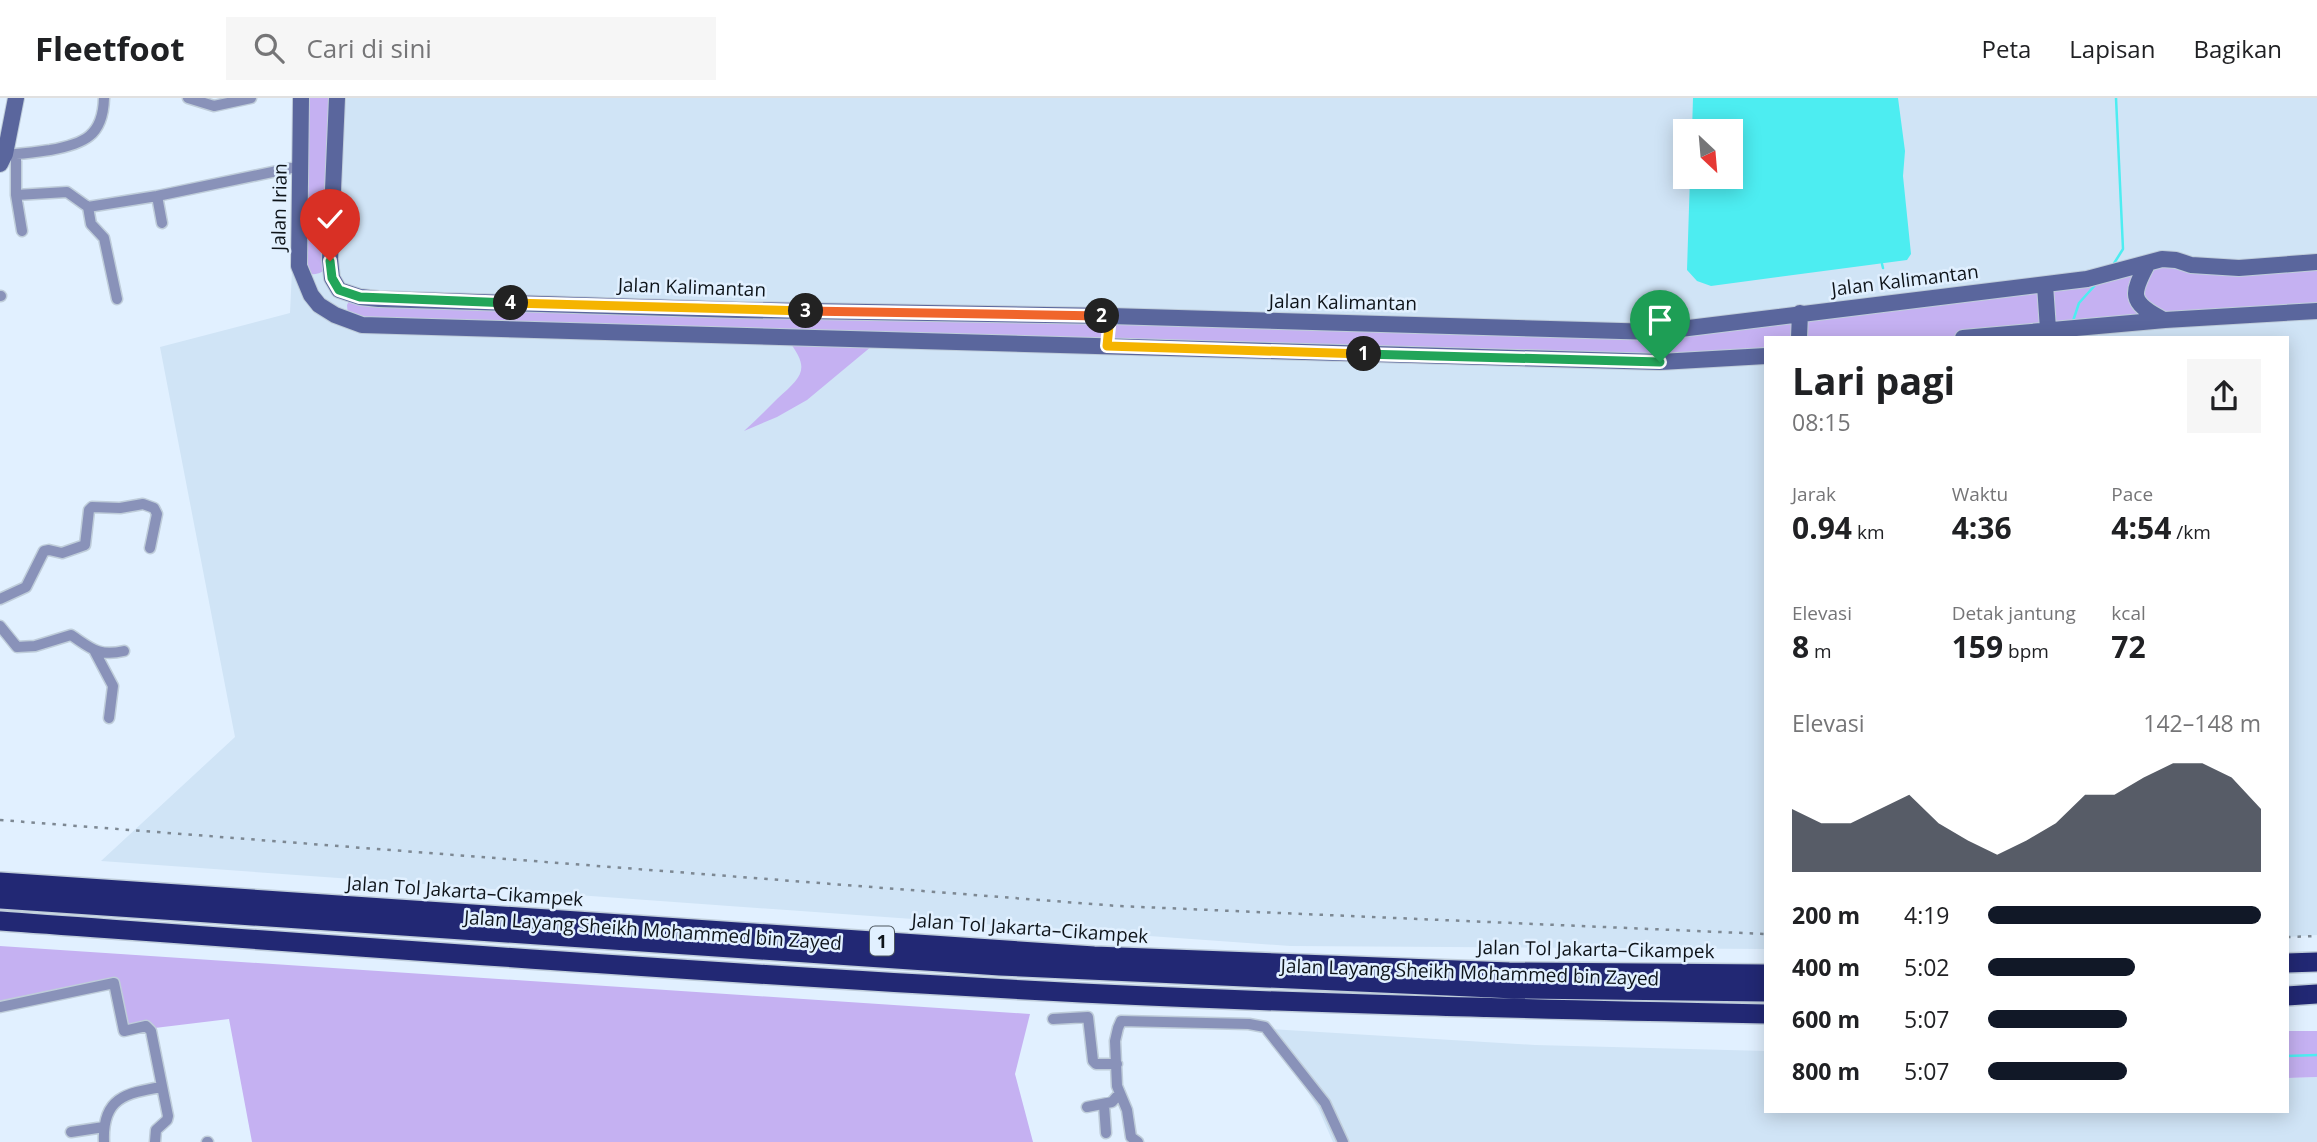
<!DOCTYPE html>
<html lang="id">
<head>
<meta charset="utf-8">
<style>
	body { margin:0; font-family:"Open Sans",sans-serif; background:#f6f6f6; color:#202124; height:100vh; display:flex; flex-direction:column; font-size:26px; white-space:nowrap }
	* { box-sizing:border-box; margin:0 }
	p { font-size:23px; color:#757577 }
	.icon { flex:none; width:38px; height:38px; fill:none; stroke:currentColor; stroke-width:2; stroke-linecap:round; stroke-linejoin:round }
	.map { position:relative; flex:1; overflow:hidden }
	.details { position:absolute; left:1764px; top:238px; width:525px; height:777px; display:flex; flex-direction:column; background:#fff; border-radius:0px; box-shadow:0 4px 18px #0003 }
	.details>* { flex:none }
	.needle { width:46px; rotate:154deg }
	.controls { position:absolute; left:1673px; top:21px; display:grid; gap:14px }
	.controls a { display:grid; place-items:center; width:70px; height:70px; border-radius:0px; background:#fff; box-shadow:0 4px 18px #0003; font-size:35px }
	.pin { position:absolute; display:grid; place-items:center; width:60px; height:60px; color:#fff; margin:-72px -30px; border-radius:50% 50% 50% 0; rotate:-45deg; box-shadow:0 0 7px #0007 }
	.pin .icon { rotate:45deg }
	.km { position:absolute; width:35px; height:35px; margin:-18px; border-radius:50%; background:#222; color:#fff; font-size:19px; line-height:35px; text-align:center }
	.round { display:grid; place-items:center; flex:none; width:74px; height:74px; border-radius:0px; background:#f6f6f6 }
	.headline { display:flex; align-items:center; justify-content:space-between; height:119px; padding:0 28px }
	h1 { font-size:38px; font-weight:700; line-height:52px }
	.stats { display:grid; grid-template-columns:repeat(3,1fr); gap:10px; height:119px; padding:7px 28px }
	.stats div { display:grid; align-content:center }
	.stats b { font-size:30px; font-weight:700 }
	.stats small { font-size:19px; font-weight:400 }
	.stats p { font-size:19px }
	.chart { height:196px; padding:14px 28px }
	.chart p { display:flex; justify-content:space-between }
	.chart svg { width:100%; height:126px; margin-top:7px; fill:#111827; opacity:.7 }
	ul { padding:0 28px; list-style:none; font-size:23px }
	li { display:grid; grid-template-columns:112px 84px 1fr; align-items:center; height:52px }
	li i { height:18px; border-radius:9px; background:#111827 }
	header { display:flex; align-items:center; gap:42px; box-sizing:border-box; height:98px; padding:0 35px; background:#fff; border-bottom:2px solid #e0e0e0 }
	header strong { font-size:33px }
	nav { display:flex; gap:38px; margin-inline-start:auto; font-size:24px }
	.search { width:490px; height:63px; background:#f6f6f6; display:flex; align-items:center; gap:18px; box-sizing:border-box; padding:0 24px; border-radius:0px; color:#757577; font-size:26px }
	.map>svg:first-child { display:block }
	.built { fill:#d0e4f6; fill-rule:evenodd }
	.green { fill:#c5b1f2 }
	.water { fill:#4dedf1 }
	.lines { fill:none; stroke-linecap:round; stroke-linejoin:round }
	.stream { stroke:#4dedf1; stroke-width:2.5 }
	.street-casing { stroke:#bfcdda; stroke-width:13 }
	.secondary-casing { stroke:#bfcdda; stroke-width:18 }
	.highway-casing { stroke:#bfcdda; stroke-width:22 }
	.street { stroke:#8992b9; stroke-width:10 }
	.secondary { stroke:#5a669d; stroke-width:16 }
	.highway { stroke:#222874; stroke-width:19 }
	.rail { stroke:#7d8893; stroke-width:2.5; stroke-dasharray:3.5 7; stroke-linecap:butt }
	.split-1-casing { stroke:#fff; stroke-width:14 }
	.split-2-casing { stroke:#fff; stroke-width:14 }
	.split-3-casing { stroke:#fff; stroke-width:14 }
	.split-4-casing { stroke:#fff; stroke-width:14 }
	.split-5-casing { stroke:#fff; stroke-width:14 }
	.split-1 { stroke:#22a559; stroke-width:9 }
	.split-2 { stroke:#f5b400; stroke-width:9 }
	.split-3 { stroke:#f0652b; stroke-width:9 }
	.split-4 { stroke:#f5b400; stroke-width:9 }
	.split-5 { stroke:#22a559; stroke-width:9 }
	.labels { text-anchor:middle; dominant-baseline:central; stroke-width:5; stroke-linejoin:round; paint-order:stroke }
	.shield { fill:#e1f0ff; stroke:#4d565f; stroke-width:2 }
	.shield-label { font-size:18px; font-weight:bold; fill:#0e141a }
	.street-label { font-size:19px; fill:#0e141a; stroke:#e1f0ff }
</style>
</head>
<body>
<header>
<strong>Fleetfoot</strong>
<div class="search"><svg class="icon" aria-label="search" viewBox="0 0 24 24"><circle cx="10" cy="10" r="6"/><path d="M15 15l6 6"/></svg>Cari di sini</div>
<nav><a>Peta</a><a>Lapisan</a><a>Bagikan</a></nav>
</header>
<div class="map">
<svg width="2317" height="1044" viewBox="0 0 2317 1044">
	<rect width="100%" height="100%" fill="#e1f0ff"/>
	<path class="built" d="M300,0H2317V837L2287,839V240H1766V851L1290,848L101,763L235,639L160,249L290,215ZM1685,33H1731V79H1685Z
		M1268,931L1535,947L1766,953V1013H2287V980L2317,979V1044H1333L1318,1010Z"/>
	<path class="green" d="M301,0H337L329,168C322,175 315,179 305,174Z
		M2317,164V210L1963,240H1766V258L878,243L807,302L777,319L744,333C755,323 766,312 777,301C803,278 811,271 787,241L362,227L348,218L347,207L349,203L1656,234L2148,165Z
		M0,848L1030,916L1015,976L1033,1044H252L229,921L130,933L118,888L0,913Z
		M2287,933H2317V979L2287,980Z"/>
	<path class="water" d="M1693,0H1898L1905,53L1903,78L1911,156L1907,162L1711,188L1697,183L1687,172L1690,79H1731V33H1692Z"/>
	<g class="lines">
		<path class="stream" d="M1882,166L1883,170
			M2113,167L2123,151L2116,0
			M2073,223L2079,205L2097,185
			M2287,958L2317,957"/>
		<defs>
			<path id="street" d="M188,0L214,8L251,0
				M5,56C20,57 35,54 50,52C84,46 103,38 104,0
				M16,56V97L22,133
				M16,97L67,94L88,109L157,98L301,68
				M157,98L162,125
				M88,109L91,126L104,140L117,201
				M0,198H1
				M0,501L26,489L44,453L49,452L62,455L85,447L89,412L92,409L120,410L143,406L154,410L157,416L150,450
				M0,528L17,549L35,548L71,537C91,550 98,559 124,553
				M95,554L113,588L109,620
				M0,909L114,885L124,933L146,928L151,933L168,1018L167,1022L156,1032L155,1044
				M1053,921L1088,919L1093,963L1096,966H1117
				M1104,1007L1106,1035
				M1087,1009L1112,1004L1119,996
				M71,1034L104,1029
				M104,1044C102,1000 125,995 162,989
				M207,1044H208
				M1138,1044L1131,1039L1127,1012L1117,988L1115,943L1118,930L1121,923L1249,926L1265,929L1325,1005L1343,1044"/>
			<path id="secondary" d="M301,0L299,168L311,197L319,207L335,217L362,227L1660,264L1766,258
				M337,0L330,161L332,180L339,192L360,199L379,201L739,212L1110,218L1656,234L2087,181L2162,161L2176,162L2191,167L2239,170L2317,164
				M0,66L5,56L16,0
				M2148,165C2131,196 2129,204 2162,221
				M2045,187L2048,231
				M1799,240L1800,215
				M1963,240L2165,222L2317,213"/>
			<path id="highway" d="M0,784L1094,858L1509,874L1766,876
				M0,801L1000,868L1515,891L1766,894
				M0,823C360,849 721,876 1082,895C1310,906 1538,911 1766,916
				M2287,865L2317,864
				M2287,898L2317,896"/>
		</defs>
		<use href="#street" class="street-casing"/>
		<use href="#secondary" class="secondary-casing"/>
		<use href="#highway" class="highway-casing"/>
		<use href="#street" class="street"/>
		<use href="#secondary" class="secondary"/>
		<use href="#highway" class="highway"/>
		<path class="rail" d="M0,722L1118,808L1766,836
			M2287,839L2317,838"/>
	</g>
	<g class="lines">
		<defs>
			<path id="split-1" d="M1364,256L1660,264"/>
			<path id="split-2" d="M1102,218H1110L1107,248L1364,256"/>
			<path id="split-3" d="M806,213L1102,218"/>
			<path id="split-4" d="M511,205L806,213"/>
			<path id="split-5" d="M330,163L332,180L339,192L360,199L511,205"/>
		</defs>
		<use href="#split-1" class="split-1-casing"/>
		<use href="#split-2" class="split-2-casing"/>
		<use href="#split-3" class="split-3-casing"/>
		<use href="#split-4" class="split-4-casing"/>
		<use href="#split-5" class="split-5-casing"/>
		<use href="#split-1" class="split-1"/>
		<use href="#split-2" class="split-2"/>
		<use href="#split-3" class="split-3"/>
		<use href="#split-4" class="split-4"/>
		<use href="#split-5" class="split-5"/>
	</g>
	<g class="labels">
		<rect class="shield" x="870" y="828.5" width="24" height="29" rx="5"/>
		<g class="shield-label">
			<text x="882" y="843">1</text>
		</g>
		<g class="street-label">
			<text transform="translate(279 109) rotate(-89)">Jalan Irian</text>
			<text transform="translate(1905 182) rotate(-7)">Jalan Kalimantan</text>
			<text transform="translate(692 189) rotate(2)">Jalan Kalimantan</text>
			<text transform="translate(1343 204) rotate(1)">Jalan Kalimantan</text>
			<text transform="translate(465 793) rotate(4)">Jalan Tol Jakarta–Cikampek</text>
			<text transform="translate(1030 830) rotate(4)">Jalan Tol Jakarta–Cikampek</text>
			<text transform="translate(653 832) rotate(4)">Jalan Layang Sheikh Mohammed bin Zayed</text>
			<text transform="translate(1596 851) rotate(1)">Jalan Tol Jakarta–Cikampek</text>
			<text transform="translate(1470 874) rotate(2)">Jalan Layang Sheikh Mohammed bin Zayed</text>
		</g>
	</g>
</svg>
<div class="controls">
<a><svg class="needle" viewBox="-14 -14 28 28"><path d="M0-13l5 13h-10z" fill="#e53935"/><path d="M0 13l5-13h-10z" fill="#757577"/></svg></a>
</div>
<div class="pin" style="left:1660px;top:264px;background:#1e9e55"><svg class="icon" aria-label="arrive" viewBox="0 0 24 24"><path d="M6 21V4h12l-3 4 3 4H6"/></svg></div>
<div class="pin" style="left:330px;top:163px;background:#d93025"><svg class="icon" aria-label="check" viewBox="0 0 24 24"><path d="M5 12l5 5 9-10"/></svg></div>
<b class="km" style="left:1364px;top:256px">1</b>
<b class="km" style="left:1102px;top:218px">2</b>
<b class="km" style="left:806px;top:213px">3</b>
<b class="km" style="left:511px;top:205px">4</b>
<section class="details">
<div class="headline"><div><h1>Lari pagi</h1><p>08:15</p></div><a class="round"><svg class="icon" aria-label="share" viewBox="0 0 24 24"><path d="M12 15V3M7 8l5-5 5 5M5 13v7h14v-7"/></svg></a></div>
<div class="stats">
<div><p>Jarak</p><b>0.94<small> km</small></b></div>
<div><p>Waktu</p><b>4:36</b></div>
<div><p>Pace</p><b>4:54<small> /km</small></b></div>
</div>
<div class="stats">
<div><p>Elevasi</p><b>8<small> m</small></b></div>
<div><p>Detak jantung</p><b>159<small> bpm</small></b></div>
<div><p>kcal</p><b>72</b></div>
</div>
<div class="chart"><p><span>Elevasi</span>142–148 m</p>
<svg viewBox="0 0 160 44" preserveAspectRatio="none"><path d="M0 44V22L10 27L20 27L30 22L40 17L50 27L60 33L70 38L80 33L90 27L100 17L110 17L120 11L130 6L140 6L150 11L160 22V44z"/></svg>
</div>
<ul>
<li><b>200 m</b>4:19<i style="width:100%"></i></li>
<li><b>400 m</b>5:02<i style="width:54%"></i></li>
<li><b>600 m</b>5:07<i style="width:51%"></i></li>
<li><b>800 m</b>5:07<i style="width:51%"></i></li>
</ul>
</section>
</div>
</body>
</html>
